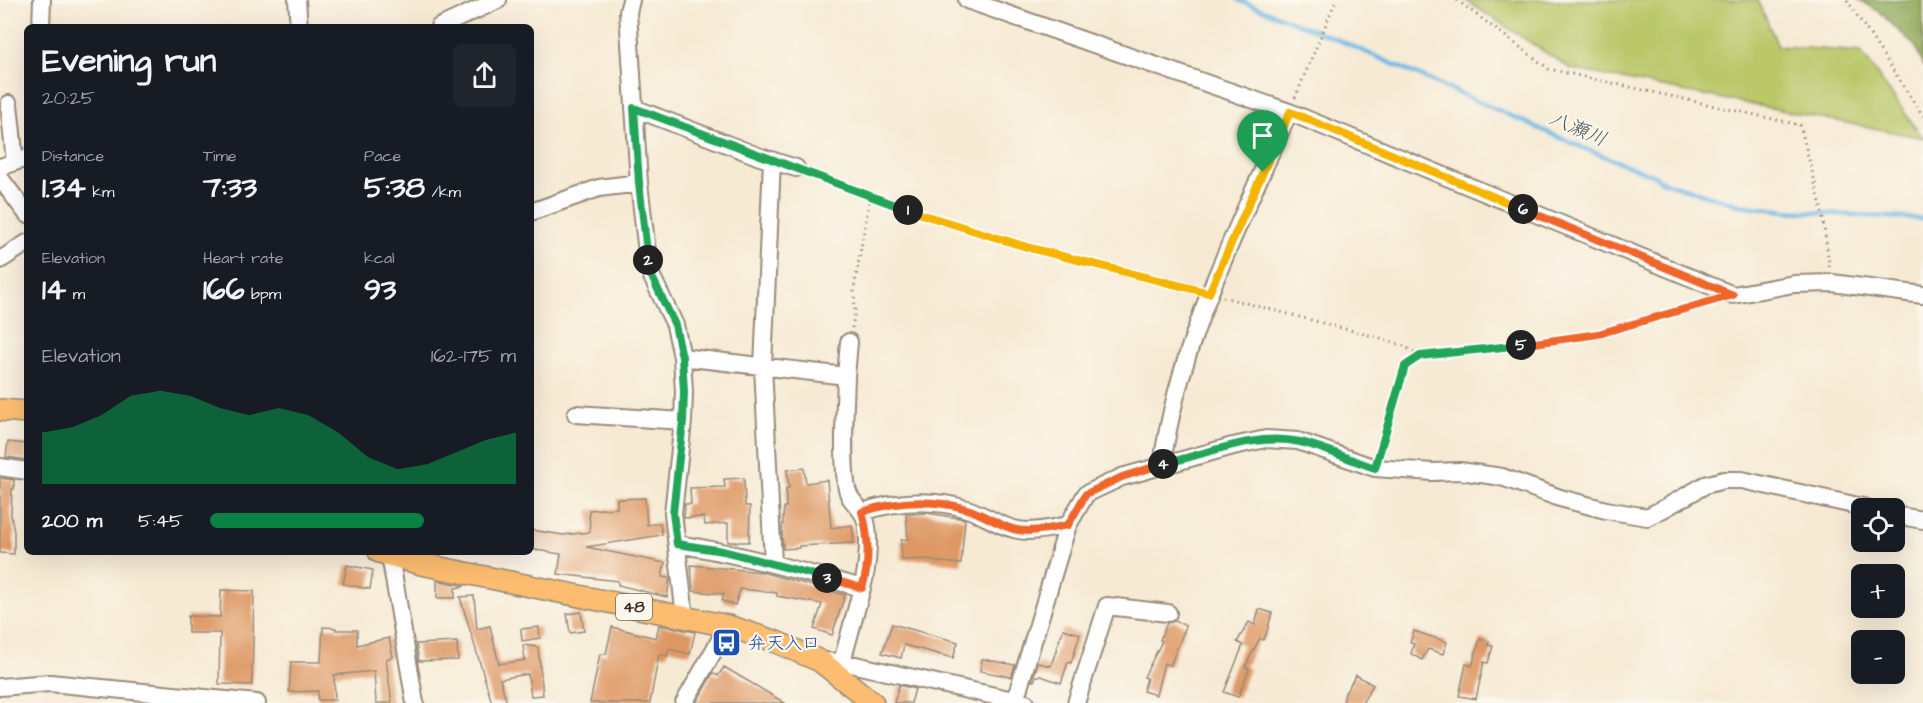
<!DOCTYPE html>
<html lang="en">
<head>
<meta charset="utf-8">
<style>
	body { margin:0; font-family:"Architects Daughter","Klee One",sans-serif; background:#20242c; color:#f1f3f6; height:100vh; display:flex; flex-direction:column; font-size:22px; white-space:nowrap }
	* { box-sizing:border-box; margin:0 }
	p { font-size:20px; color:#9ea1a6 }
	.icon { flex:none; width:33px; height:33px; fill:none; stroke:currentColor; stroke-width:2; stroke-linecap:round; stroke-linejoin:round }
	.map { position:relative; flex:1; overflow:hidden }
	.side { position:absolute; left:24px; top:24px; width:510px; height:531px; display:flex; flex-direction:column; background:#171b24; border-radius:9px; box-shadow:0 6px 24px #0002 }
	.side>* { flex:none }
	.buttons { position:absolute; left:1851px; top:498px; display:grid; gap:12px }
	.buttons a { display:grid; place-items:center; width:54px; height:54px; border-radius:9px; background:#171b24; box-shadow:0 6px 24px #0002; font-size:30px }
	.pin { position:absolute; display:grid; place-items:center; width:51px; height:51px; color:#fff; margin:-62px -26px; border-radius:50% 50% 50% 0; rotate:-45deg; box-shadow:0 0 6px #0007 }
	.pin .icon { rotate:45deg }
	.km { position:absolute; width:30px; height:30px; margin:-15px; border-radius:50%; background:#222; color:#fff; font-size:16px; line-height:30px; text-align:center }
	.round { display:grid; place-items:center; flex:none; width:63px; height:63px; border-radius:9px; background:#20242c }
	.summary { display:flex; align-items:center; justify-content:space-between; height:102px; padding:0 18px }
	h1 { font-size:33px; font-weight:800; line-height:45px }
	.metrics { display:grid; grid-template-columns:repeat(3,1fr); gap:9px; height:102px; padding:6px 18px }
	.metrics div { display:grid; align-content:center }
	.metrics b { font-size:30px; font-weight:800 }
	.metrics small { font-size:16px; font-weight:400 }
	.metrics p { font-size:16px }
	.chart { height:168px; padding:12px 18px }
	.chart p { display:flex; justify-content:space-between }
	.chart svg { width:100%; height:108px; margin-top:6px; fill:#0b8043; opacity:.7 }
	ul { padding:0 18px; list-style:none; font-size:20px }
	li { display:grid; grid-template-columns:96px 72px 1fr; align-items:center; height:45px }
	li i { height:15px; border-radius:8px; background:#0b8043 }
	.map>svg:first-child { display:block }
	.green { fill:#bac86a; stroke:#7a7944; stroke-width:1.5 }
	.forest { fill:#93ac5e; stroke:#676b3e; stroke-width:1.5 }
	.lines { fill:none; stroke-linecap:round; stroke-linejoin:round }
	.stream { stroke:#6eb8e6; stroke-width:4.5 }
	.building { fill:#de9864 }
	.minor-casing { stroke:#988a79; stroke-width:20 }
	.major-casing { stroke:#988a79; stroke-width:24 }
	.path { stroke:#988a79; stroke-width:3; stroke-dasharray:1.5 4.5; stroke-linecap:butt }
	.minor { stroke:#fff; stroke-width:16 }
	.major { stroke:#fcbd6f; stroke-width:21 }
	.split-1-casing { stroke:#fff; stroke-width:12 }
	.split-2-casing { stroke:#fff; stroke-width:12 }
	.split-3-casing { stroke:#fff; stroke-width:12 }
	.split-4-casing { stroke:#fff; stroke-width:12 }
	.split-5-casing { stroke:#fff; stroke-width:12 }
	.split-6-casing { stroke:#fff; stroke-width:12 }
	.split-7-casing { stroke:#fff; stroke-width:12 }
	.split-1 { stroke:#f5b400; stroke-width:8 }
	.split-2 { stroke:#22a559; stroke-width:8 }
	.split-3 { stroke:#22a559; stroke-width:8 }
	.split-4 { stroke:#f0652b; stroke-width:8 }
	.split-5 { stroke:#22a559; stroke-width:8 }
	.split-6 { stroke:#f0652b; stroke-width:8 }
	.split-7 { stroke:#f5b400; stroke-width:8 }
	.labels { text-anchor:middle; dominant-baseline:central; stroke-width:4.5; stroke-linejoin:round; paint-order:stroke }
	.shield { fill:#fbf7ec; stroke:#75685c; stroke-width:1.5 }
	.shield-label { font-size:16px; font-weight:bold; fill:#3b2a1e }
	.transit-label { font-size:18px; fill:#164399; stroke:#fbf7ec; text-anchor:start }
	.water-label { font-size:20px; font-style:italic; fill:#4a555a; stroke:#fbf7ec }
</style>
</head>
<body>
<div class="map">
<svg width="1923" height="703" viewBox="0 0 1923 703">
	<rect width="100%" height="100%" fill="#fbf7ec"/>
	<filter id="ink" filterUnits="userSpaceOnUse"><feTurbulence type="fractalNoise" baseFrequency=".0167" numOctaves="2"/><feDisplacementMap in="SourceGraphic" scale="12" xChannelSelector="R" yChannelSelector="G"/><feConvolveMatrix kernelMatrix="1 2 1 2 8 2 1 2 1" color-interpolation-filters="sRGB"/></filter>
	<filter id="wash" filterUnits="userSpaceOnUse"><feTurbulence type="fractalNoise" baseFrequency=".008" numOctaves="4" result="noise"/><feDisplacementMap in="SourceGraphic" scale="24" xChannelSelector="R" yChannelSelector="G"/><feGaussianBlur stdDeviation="1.35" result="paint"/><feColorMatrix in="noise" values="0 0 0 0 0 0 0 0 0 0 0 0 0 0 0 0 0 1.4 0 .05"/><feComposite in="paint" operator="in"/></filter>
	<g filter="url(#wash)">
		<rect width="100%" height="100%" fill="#f6ead4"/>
		<path class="green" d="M1465,0H1758L1778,46L1861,52L1923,138L1571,69Z"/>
		<path class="forest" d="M1859,0H1923V67L1916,47L1877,10Z"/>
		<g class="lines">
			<path class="stream" d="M1238,0L1334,38L1588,150L1655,176L1661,181L1739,205L1785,211L1923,219"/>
		</g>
		<g id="blocks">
			<path class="building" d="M8,442L27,444V460L6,457Z
				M804,468L806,483L827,480L831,528L852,525L854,543L799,546V548L783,549L782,531L784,507H786V488H789L787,470Z
				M0,478L14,480V489H12L11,515L14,532V554L0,553Z
				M744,478L745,506H750L749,542H728V523L705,525L704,517L684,518L685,504H691L690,488L725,487L724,479Z
				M645,498L647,525L660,523L662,535L586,547L665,563L662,577L670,578L667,597L618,585V581L558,574L561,554L531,549V530L563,535L590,532L589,510L617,508V499Z
				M927,513L965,519L961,564L931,561V559L902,560L901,540L908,539L906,514Z
				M347,565L373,570L370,589L343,584Z
				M691,565L762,572L845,595L832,635L814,629L822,604L777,596V593L740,589L735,605L722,601L724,594L693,591Z
				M437,580L465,586L455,588V598H437Z
				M221,590L254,591L252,685L219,684L220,633H188V616L220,617Z
				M474,596L477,629L490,626L499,664L525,660L523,645L538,647L543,695L531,696L528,674L500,679L507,703H492L460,597Z
				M1259,609L1272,613L1266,635L1263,640L1260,638L1245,667L1249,669L1238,697L1224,692L1243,645L1237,642L1249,622L1255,625Z
				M581,612L584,631L570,633L567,614Z
				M1175,621L1186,626L1170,666L1164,663L1156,695L1143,691L1147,678L1144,677L1162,641L1160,640L1167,623Z
				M892,624L958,642L953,658L904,645L901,658L882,653Z
				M659,625L695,632L690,654L669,649L667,656L659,654L650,703H590L600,654H606L612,627L656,638Z
				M323,627L336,628V630H357V645L389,638L393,657L386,659L392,703H376L374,671L334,675L335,700H318V691L289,692L291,662H321Z
				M539,627L540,638L522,641L521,629Z
				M1063,629L1080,634L1071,663L1068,662L1061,683L1041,676H1036L1034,681H1032L1038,663L1051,666Z
				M1414,631L1447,642L1443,654L1428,649L1422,660L1411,654L1414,644L1410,643Z
				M1480,639L1489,641L1488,645L1493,646L1488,663L1484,662L1476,699L1459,696L1466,664L1472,666Z
				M457,642L458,660L419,661L416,644Z
				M982,659L1015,665L1011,677L980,671Z
				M724,667L785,703H696L713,673L718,676Z
				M1356,675L1373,685L1362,703H1343L1345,693Z
				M899,685L915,689L911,703H894Z"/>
		</g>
	</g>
	<g filter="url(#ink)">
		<use href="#blocks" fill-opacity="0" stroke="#988a79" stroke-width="1.5"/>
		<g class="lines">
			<defs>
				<path id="minor" d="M297,0L299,27
					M631,0L628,12L639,183L648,261L652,277L675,325L682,357L684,392L683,421L673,513L685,617
					M967,0L1289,112L1733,295L1794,284L1832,283L1923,295
					M41,27L42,0
					M439,27L498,0
					M9,104L15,162
					M634,108L760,157L796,168
					M772,160L763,367L773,563
					M0,167L27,158
					M0,178L27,214
					M531,212L599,188L639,183
					M0,260L27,243
					M846,376L849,342
					M576,414L683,421
					M1162,465C1179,340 1239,226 1289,112
					M0,467L27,471
					M862,512C896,501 933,499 967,509C983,514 997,525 1014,529C1030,534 1052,528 1068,525L1086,494L1122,477L1233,446L1266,439L1298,441L1375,468L1433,472L1460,471L1502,477L1560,498L1606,510L1647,517L1665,508L1705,485L1724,480H1742L1867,508
					M1894,515L1923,520
					M677,544C740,554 801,571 862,588C867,571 873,525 861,511C853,500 848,499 846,483C842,448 845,412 846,376L682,357
					M390,555L415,703
					M820,661L842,662L1026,703
					M842,662L862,588
					M0,687L50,683L257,703
					M1015,701L1068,525
					M684,703L728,626
					M1076,703L1107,606L1168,613"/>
				<path id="major" d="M0,410L27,412
					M379,552L421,564L728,626L774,641L820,661L873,703"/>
			</defs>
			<use href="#minor" class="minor-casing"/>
			<use href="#major" class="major-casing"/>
			<path class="path" d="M1457,0L1549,69L1800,125L1821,206L1830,270
				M1847,0L1923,116
				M1295,98L1336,0
				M809,173L929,218L1030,248L1196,290
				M1223,297L1380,338L1404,346L1420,356L1510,347L1598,334L1708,302
				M852,328L855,310L854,288L870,197
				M1379,454L1405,366L1420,356"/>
			<use href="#minor" class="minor"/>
			<use href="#major" class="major"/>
		</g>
	</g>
	<g class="lines" filter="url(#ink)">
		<defs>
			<path id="split-1" d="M908,210L1030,248L1209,293L1263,172"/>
			<path id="split-2" d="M648,260L639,183L634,108L908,210"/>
			<path id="split-3" d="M648,260L652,277L675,325L682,357L684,392L683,421L673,513L677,544L723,551L827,578"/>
			<path id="split-4" d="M827,578L862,588C870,564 869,536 862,512C896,501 933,499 967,509C983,514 997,524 1013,529C1029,534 1052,528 1068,525L1086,494L1122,477L1163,464"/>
			<path id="split-5" d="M1163,464C1207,454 1255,432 1300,442C1326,448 1350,460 1375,468L1405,366L1420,356L1521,345"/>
			<path id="split-6" d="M1521,345L1598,334L1733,295L1523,209"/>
			<path id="split-7" d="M1263,172L1290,112L1523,209"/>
		</defs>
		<use href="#split-1" class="split-1-casing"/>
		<use href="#split-2" class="split-2-casing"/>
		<use href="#split-3" class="split-3-casing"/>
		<use href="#split-4" class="split-4-casing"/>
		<use href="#split-5" class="split-5-casing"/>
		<use href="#split-6" class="split-6-casing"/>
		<use href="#split-7" class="split-7-casing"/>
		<use href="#split-1" class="split-1"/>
		<use href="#split-2" class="split-2"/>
		<use href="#split-3" class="split-3"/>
		<use href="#split-4" class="split-4"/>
		<use href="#split-5" class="split-5"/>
		<use href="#split-6" class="split-6"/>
		<use href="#split-7" class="split-7"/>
	</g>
	<defs>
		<symbol id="bus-square" viewBox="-11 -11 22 22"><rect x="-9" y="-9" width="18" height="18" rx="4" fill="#1a4fb4" stroke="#fbf7ec"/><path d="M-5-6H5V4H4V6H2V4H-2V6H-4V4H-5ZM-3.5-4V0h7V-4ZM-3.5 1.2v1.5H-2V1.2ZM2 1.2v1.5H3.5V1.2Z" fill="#fff"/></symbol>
	</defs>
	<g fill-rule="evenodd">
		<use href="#bus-square" x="710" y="626" width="33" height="33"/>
	</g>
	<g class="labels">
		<rect class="shield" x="616" y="594" width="36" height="26" rx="4.5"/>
		<g class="shield-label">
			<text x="634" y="607">48</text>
		</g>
		<g class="transit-label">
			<text x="748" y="643">弁天入口</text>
		</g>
		<g class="water-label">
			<text transform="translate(1578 129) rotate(23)">八瀬川</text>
		</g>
	</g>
</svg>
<div class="buttons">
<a><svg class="icon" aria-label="locate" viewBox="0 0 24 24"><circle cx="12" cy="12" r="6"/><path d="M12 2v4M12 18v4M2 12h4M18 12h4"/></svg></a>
<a>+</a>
<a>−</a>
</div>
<div class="pin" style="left:1263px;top:172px;background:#1e9e55"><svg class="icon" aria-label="arrive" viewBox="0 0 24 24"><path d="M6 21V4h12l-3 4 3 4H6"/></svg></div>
<b class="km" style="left:908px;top:210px">1</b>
<b class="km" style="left:648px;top:260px">2</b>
<b class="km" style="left:827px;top:578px">3</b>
<b class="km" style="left:1163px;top:464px">4</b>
<b class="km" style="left:1521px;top:345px">5</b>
<b class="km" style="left:1523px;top:209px">6</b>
<section class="side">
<div class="summary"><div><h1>Evening run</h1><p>20:25</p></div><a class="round"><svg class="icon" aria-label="share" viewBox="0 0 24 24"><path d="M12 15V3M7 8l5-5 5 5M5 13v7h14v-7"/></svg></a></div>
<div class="metrics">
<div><p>Distance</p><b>1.34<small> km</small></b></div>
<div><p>Time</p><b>7:33</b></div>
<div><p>Pace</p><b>5:38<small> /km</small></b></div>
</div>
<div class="metrics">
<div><p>Elevation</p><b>14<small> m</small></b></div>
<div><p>Heart rate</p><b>166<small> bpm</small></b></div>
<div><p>kcal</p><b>93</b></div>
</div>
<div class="chart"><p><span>Elevation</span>162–175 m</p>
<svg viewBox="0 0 160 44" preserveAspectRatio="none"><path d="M0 44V23L10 21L20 16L30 8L40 6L50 8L60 13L70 16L80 13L90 16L100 23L110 33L120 38L130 36L140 31L150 26L160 23V44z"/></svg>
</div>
<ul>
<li><b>200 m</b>5:45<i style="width:70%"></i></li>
</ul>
</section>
</div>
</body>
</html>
